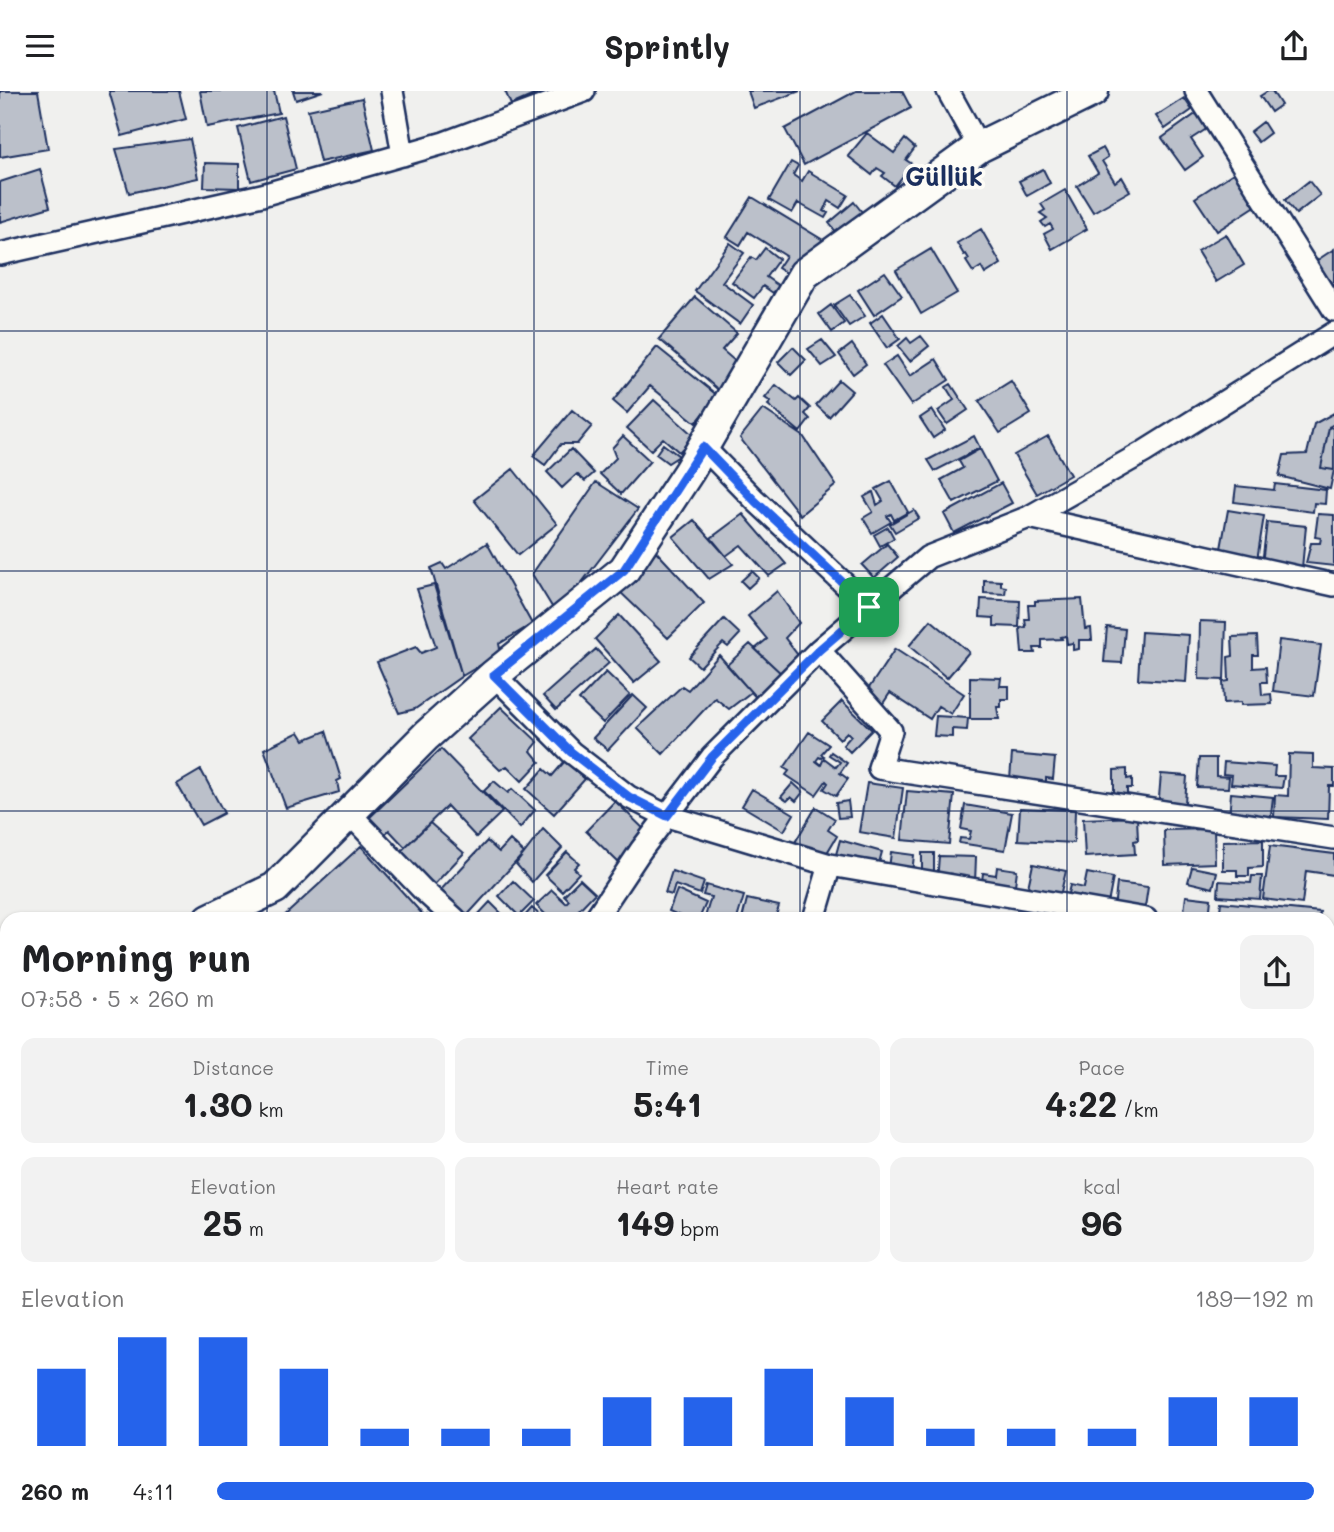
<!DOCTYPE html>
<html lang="en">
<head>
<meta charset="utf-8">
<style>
	body { margin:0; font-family:Mali,sans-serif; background:#f2f2f2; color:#202124; height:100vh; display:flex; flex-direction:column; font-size:26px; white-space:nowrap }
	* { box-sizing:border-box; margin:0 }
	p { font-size:23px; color:#757577 }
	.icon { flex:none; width:38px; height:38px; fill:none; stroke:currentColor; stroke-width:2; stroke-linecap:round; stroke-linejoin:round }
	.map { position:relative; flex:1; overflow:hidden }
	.panel { position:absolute; left:0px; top:821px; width:1335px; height:621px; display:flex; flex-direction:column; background:#fff; border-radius:21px 21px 0 0; box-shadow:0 2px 5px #0004 }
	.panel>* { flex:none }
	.pin { position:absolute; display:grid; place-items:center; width:60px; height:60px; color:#fff; margin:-30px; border-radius:14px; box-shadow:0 4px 10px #0006 }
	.round { display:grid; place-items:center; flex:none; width:74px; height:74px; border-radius:14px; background:#f2f2f2 }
	.summary { display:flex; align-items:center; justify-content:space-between; height:119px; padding:0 21px }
	h1 { font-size:38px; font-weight:700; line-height:52px }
	.figures { display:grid; grid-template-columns:repeat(3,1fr); gap:10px; height:119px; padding:7px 21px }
	.figures div { display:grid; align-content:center; border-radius:14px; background:#f2f2f2; text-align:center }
	.figures b { font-size:35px; font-weight:700 }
	.figures small { font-size:19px; font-weight:400 }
	.figures p { font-size:19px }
	.chart { height:196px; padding:14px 21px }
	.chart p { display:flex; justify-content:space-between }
	.chart svg { width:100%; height:126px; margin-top:7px; stroke:#2563eb; stroke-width:6 }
	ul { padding:0 21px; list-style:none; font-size:23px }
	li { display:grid; grid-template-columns:112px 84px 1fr; align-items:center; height:52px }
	li i { height:18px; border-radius:9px; background:#2563eb }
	header { display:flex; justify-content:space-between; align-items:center; height:91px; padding:0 21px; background:#fff; font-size:32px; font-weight:700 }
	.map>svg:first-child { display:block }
	.building { fill:#bbc0ca; stroke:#1b2f5e; stroke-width:2 }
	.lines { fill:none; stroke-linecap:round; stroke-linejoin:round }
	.street-casing { stroke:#1b2f5e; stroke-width:26 }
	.secondary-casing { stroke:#1b2f5e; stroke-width:35 }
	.street { stroke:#fdfcf7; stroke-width:21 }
	.secondary { stroke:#fdfcf7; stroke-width:30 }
	.route-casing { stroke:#fff; stroke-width:14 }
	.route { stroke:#2563eb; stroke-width:9 }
	.grid { fill:none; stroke:#1b2f5e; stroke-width:2; stroke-opacity:0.55 }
	.labels { text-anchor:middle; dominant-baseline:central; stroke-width:7; stroke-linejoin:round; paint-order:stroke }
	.district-label { font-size:26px; font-weight:bold; fill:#1b2f5e; stroke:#fdfcf7 }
</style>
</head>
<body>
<header><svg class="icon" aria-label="menu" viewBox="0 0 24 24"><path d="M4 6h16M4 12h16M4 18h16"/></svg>Sprintly<svg class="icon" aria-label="share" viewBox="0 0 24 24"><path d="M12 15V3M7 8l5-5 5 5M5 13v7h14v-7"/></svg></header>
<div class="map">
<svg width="1334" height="1441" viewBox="0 0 1334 1441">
	<rect width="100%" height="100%" fill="#f0f0ee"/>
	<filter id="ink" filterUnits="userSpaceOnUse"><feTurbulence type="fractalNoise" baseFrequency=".0143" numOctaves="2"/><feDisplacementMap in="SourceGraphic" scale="14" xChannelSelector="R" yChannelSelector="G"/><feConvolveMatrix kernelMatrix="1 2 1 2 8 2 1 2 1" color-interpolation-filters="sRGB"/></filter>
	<g filter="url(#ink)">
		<path class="building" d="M0,0H38L48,58L0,66Z
			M109,0H179L186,28L122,45Z
			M200,0H274L279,22L207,36Z
			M293,0H323L296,9Z
			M505,0H543L511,14Z
			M748,0H800L754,17Z
			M856,0H902L911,17L804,74L785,38Z
			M1268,0H1272L1281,14L1271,21L1260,5Z
			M362,7L374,59L320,71L308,19Z
			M1184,7L1192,19L1165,38L1156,25Z
			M1197,22L1208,37L1191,48L1203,66L1185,79L1162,47Z
			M283,25L296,78L251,90L238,37Z
			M1263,31L1270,42L1258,51L1250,41Z
			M867,42L894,62L905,48L915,57L906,69L912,73L895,95L882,85L885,82L877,77L872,84L848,65Z
			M190,48L198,87L129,102L116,58Z
			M1103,57L1108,66L1102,70L1115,91L1122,86L1130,100L1093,121L1077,95L1098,82L1088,65Z
			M791,71L798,75L793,84L802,90L808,80L848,104L840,117L829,110L824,120L828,122L825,127L798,112L792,122L769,109Z
			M205,72L239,73V97L204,96Z
			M40,78L50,116L0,131V91Z
			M1043,78L1050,92L1027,105L1019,90Z
			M1235,81L1257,114L1217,140L1195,107Z
			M1309,90L1320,104L1296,123L1285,109Z
			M1065,99L1087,138L1052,158L1044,143L1053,138L1050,133L1045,136L1041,131L1047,127L1040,122L1045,119L1041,113Z
			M752,106L828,152L798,190L778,177L786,165L748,141L740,154L727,146Z
			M854,111L866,126L841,147L829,132Z
			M981,138L1001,173L985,183L981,176L973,181L966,170L969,168L966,163L964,164L957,152Z
			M1226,143L1244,174L1216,191L1197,160Z
			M730,152L744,162L722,191L753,214L740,233L695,200Z
			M765,157L779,168L766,186L779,195L773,202L763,195L754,207L732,191L751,166L756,169Z
			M931,158L957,202L921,223L896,179Z
			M1334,158V196L1316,170Z
			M885,181L902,205L874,224L858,199Z
			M850,204L865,225L849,235L834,214Z
			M695,206L737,242L722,259L743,277L722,302L659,248Z
			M831,214L844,232L832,241L819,223Z
			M883,223L900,248L887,257L870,232Z
			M921,245L929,255L910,270L898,255L907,247L911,252Z
			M822,249L836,266L822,275L808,258Z
			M852,253L866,273L853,283L839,263Z
			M657,256L718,305L696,332L650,295L627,322L613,310Z
			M793,256L806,269L791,284L778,271Z
			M897,265L910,285L936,268L949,289L911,314L883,274Z
			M839,289L852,300L829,326L816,314Z
			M1011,290L1031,323L1000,342L979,310Z
			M951,293L968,319L947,333L938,320L954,309L946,296Z
			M776,294L796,310L799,307L810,317L805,323L810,328L800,341L768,314L771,311L765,307Z
			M654,309L694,345L679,361L663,347L651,359L627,337Z
			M763,318L803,345L836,394L800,424L740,347Z
			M572,319L592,335L577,353H561L545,374L533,365Z
			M932,319L945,339L933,347L920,327Z
			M1334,322V333L1329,336L1321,377L1334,379L1330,398L1279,385L1284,364L1307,363L1314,333Z
			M1329,336L1334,337V379L1321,377Z
			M623,345L650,370L621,403L600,383L616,367L612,357Z
			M974,345L980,357L935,380L928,369Z
			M1048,345L1070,384L1037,403L1014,364Z
			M663,353L679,365L668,372L656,363Z
			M571,358L594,382L585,390L577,383L562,397L547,381Z
			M980,358L997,390L954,412L941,389L963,377L959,370Z
			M513,378L557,433L518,464L474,409Z
			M891,390L908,421L894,429L891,423L887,425L891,431L872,442L863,427L873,421L864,406L873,401L877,414L883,410L876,398Z
			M596,391L638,418L557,524L532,483Z
			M1001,392L1012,412L954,442L944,423Z
			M1275,393L1326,399L1325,413L1314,412L1313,421L1234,411L1236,395L1274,399Z
			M914,419L919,427L895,441L890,433Z
			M1228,419L1264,425L1257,469L1220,463Z
			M743,423L786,473L769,485L741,454L726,465L711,447Z
			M1318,423L1334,424V475L1306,472L1311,452H1320L1321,447L1315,446Z
			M694,429L733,473L709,488L673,446Z
			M1267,431L1306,435L1302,477L1262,473Z
			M888,436L894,447L880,455L874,444Z
			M487,452L532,533L499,553L501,562L462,585L431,477L442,472L446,478Z
			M887,453L898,466L874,487L862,474Z
			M653,457L704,512L668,547L617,498Z
			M752,480L759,487L748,497L741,490Z
			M984,489L1001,490V495L1006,496L1005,503L984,502Z
			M434,494L462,585L415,618L399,622L377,571L416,556L421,562L436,556L417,498Z
			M777,500L799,532L785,547L800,567L784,585L755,558L767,548L748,525Z
			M981,508L1020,510L1019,536L994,535V527L980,526Z
			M1082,508L1085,538L1091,537L1092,549H1079V558L1073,559V552L1067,553L1066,545L1061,546L1062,548L1042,549V557H1034L1035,562H1022L1020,537L1026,536L1025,528H1029L1028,514H1035V510Z
			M619,524L661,570L634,592L595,548Z
			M724,528L740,543L728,556L723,552L700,576L689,566Z
			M931,529L969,561L947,587L909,555Z
			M1200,530L1226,531L1224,589L1199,588Z
			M1107,536L1125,538L1122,572L1104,571Z
			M1141,541L1189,544L1186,591L1138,588Z
			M1257,545L1258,564H1253V577L1266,576L1267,591H1261L1262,604L1271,603L1272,613L1241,614V611L1224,612L1223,591L1229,590L1228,566L1233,565L1232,546Z
			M1279,549L1321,554L1314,605L1273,600Z
			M750,553L784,585L759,610L727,574Z
			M596,558L609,572L556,619L543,605Z
			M895,558L964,603L951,623L938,615L930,628L890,602L882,614L865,603Z
			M719,564L751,601L729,618L715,607L663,663L637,637L682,595L688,599Z
			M606,581L630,604L603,632L579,609Z
			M970,586L1001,587L1000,595H1009V608H1001V616H997L999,628H970Z
			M633,604L647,617L608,659L593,647Z
			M842,610L872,639L850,661L843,654L851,645L847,641L840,648L822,630Z
			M501,616L538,651L531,660L540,671L522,690L507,675L500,679L468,648Z
			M936,625L968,627L967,639L952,638V646L934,645Z
			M326,640L341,688L337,690L339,701L286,717L264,658L299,641L304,649Z
			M809,641L829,654L821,663L824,665L821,667L819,666L816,670L821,674L824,667L836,676L840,671L829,664L831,661L847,672L840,682L848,688L836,705L824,698L828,692L826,690L816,704L786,684L789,680L784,677Z
			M441,658L502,721L476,746L447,715L405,756L389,739L381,747L365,731Z
			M1012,663L1055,667L1053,688L1046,687V693L1010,688Z
			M1289,663L1313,664V677L1334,678V695H1329L1328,728L1274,726L1275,704L1288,705Z
			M1199,667H1216V685L1229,686L1228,697L1197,696Z
			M565,670L585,688L554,723L526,698L544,678L552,685Z
			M1224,671L1275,675L1274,685H1284L1282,697L1231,693L1232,684L1223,683Z
			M1127,678V688L1132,687V697H1127V705H1114V679Z
			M201,679L224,722L201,734L177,693Z
			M1161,683L1187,685L1185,712L1192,713L1191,721L1158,718Z
			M494,690L508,702L512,698L535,719L520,737L484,700Z
			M793,692L803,701L796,710L791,706L787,710L781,706Z
			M867,692L903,697L896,747L859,741Z
			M752,698L794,723L784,740L742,715Z
			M907,700L954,704L949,753L902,749Z
			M1231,702L1273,706L1270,732L1229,728Z
			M615,710L649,743L620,773L586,740Z
			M848,710L850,726L838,727L836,712Z
			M965,714L1012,722L1005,759L959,752L960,747L969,748L971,740L961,738Z
			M816,716L835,728L828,739L837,745L822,770L794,753Z
			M1020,717L1075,719L1074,752L1018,749Z
			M1137,726L1138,749L1134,750L1135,763L1085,766L1083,728Z
			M430,732L464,762L430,798L398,763Z
			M543,738L562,757L532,791L516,773Z
			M1214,738L1215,772L1165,774L1164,739Z
			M510,749L524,762L464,828L437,803L487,750L499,761Z
			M840,749L882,761L877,779L835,767Z
			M1263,749V776L1249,777V785H1237V779H1223V750Z
			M361,755L425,826L427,824L431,828H281Z
			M1270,755L1334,763V784L1306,780L1302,813L1263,808Z
			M567,761L579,772L574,777L579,782L562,800L545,784Z
			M891,761L914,764L912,782L889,778Z
			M922,762H934V783L922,782Z
			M939,765L976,766L975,792L937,791Z
			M1033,773L1066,780L1059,809L1027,801Z
			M997,776L1017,779L1014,802L982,791L983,782L996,784Z
			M1192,776L1217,781L1213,797L1188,791Z
			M672,780L704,791L700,803L675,794L672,804L665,802Z
			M1087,782L1113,787L1107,818L1066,811L1070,794L1084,797Z
			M1252,785H1262L1260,808L1218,805L1219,790L1251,792Z
			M580,788L595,802L570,828H550L536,814L552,799L566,812L569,809L564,804Z
			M513,790L534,810L519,825L499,805Z
			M1117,792L1148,796L1144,823L1114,818Z
			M706,794L744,805L737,828L705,826L711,806L703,804Z
			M677,799L706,812L699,828H687L669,820Z
			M1186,805L1211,808L1209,828H1183Z
			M747,808L779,815L775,828H742Z
			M490,811L507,828L475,827Z
			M1221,811L1320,821L1319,828H1219Z
			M532,817L544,828H522Z
			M7,1036V1113H6L0,1099V1039Z
			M0,1137L7,1138V1176L0,1175Z
			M7,1195V1220L0,1201V1198Z
			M7,1243V1269L0,1271V1246Z"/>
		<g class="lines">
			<defs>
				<path id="street" d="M392,0L403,64
					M948,0L979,56
					M1196,0L1334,219
					M0,163L262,104L444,52L584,0
					M703,356L755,409L869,516
					M1029,426L1334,494
					M819,559L891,640L879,677L1334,747
					M494,584L571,661L629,706L667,725L830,774L1146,828
					M349,722L423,799L455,828
					M595,828L641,759L712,666L819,559L928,466L1029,426L1144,361L1334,242
					M814,828L830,774
					M1328,880L1334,882
					M0,906L7,914
					M0,1024L7,1021
					M1328,1086H1334
					M0,1296L7,1291
					M1328,1365H1334
					M180,1435L181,1441
					M261,1435L264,1441
					M407,1441L408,1435
					M1060,1441L1061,1435"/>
				<path id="secondary" d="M210,828L275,797L426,645L494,584L624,479L689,380L804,183L979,56L1093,0"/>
			</defs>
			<use href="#street" class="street-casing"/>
			<use href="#secondary" class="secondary-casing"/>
			<use href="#street" class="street"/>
			<use href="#secondary" class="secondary"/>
		</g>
	</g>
	<g class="lines" filter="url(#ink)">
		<defs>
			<path id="route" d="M703,356L755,410L869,516L819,559L712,666L667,725L629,706L571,661L494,584L624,479Z"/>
		</defs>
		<use href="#route" class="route-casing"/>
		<use href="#route" class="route"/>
	</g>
	<path class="grid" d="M267,0V828M534,0V828M800,0V828M1067,0V828M0,240H1334M0,480H1334M0,720H1334M0,961H7M1328,961H1334M0,1201H7M1328,1201H1334M267,1435V1441M534,1435V1441M800,1435V1441M1067,1435V1441"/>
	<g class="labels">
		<g class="district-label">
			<text x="944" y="85">Güllük</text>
		</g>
	</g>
</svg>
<div class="pin" style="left:869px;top:516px;background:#1e9e55"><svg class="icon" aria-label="arrive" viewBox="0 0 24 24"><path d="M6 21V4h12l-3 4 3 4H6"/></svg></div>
<section class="panel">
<div class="summary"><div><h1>Morning run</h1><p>07:58 · 5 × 260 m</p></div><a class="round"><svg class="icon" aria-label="share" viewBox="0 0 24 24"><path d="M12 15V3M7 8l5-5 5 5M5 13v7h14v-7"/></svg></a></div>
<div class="figures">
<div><p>Distance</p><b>1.30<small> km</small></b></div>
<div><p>Time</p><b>5:41</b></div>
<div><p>Pace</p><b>4:22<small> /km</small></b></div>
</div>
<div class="figures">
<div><p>Elevation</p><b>25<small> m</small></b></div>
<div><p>Heart rate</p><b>149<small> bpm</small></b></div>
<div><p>kcal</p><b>96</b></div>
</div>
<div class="chart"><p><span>Elevation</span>189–192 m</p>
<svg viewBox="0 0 160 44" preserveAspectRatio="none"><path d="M5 44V17M15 44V6M25 44V6M35 44V17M45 44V38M55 44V38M65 44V38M75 44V27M85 44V27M95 44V17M105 44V27M115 44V38M125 44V38M135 44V38M145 44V27M155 44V27"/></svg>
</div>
<ul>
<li><b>260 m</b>4:11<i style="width:100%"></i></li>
</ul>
</section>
</div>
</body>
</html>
